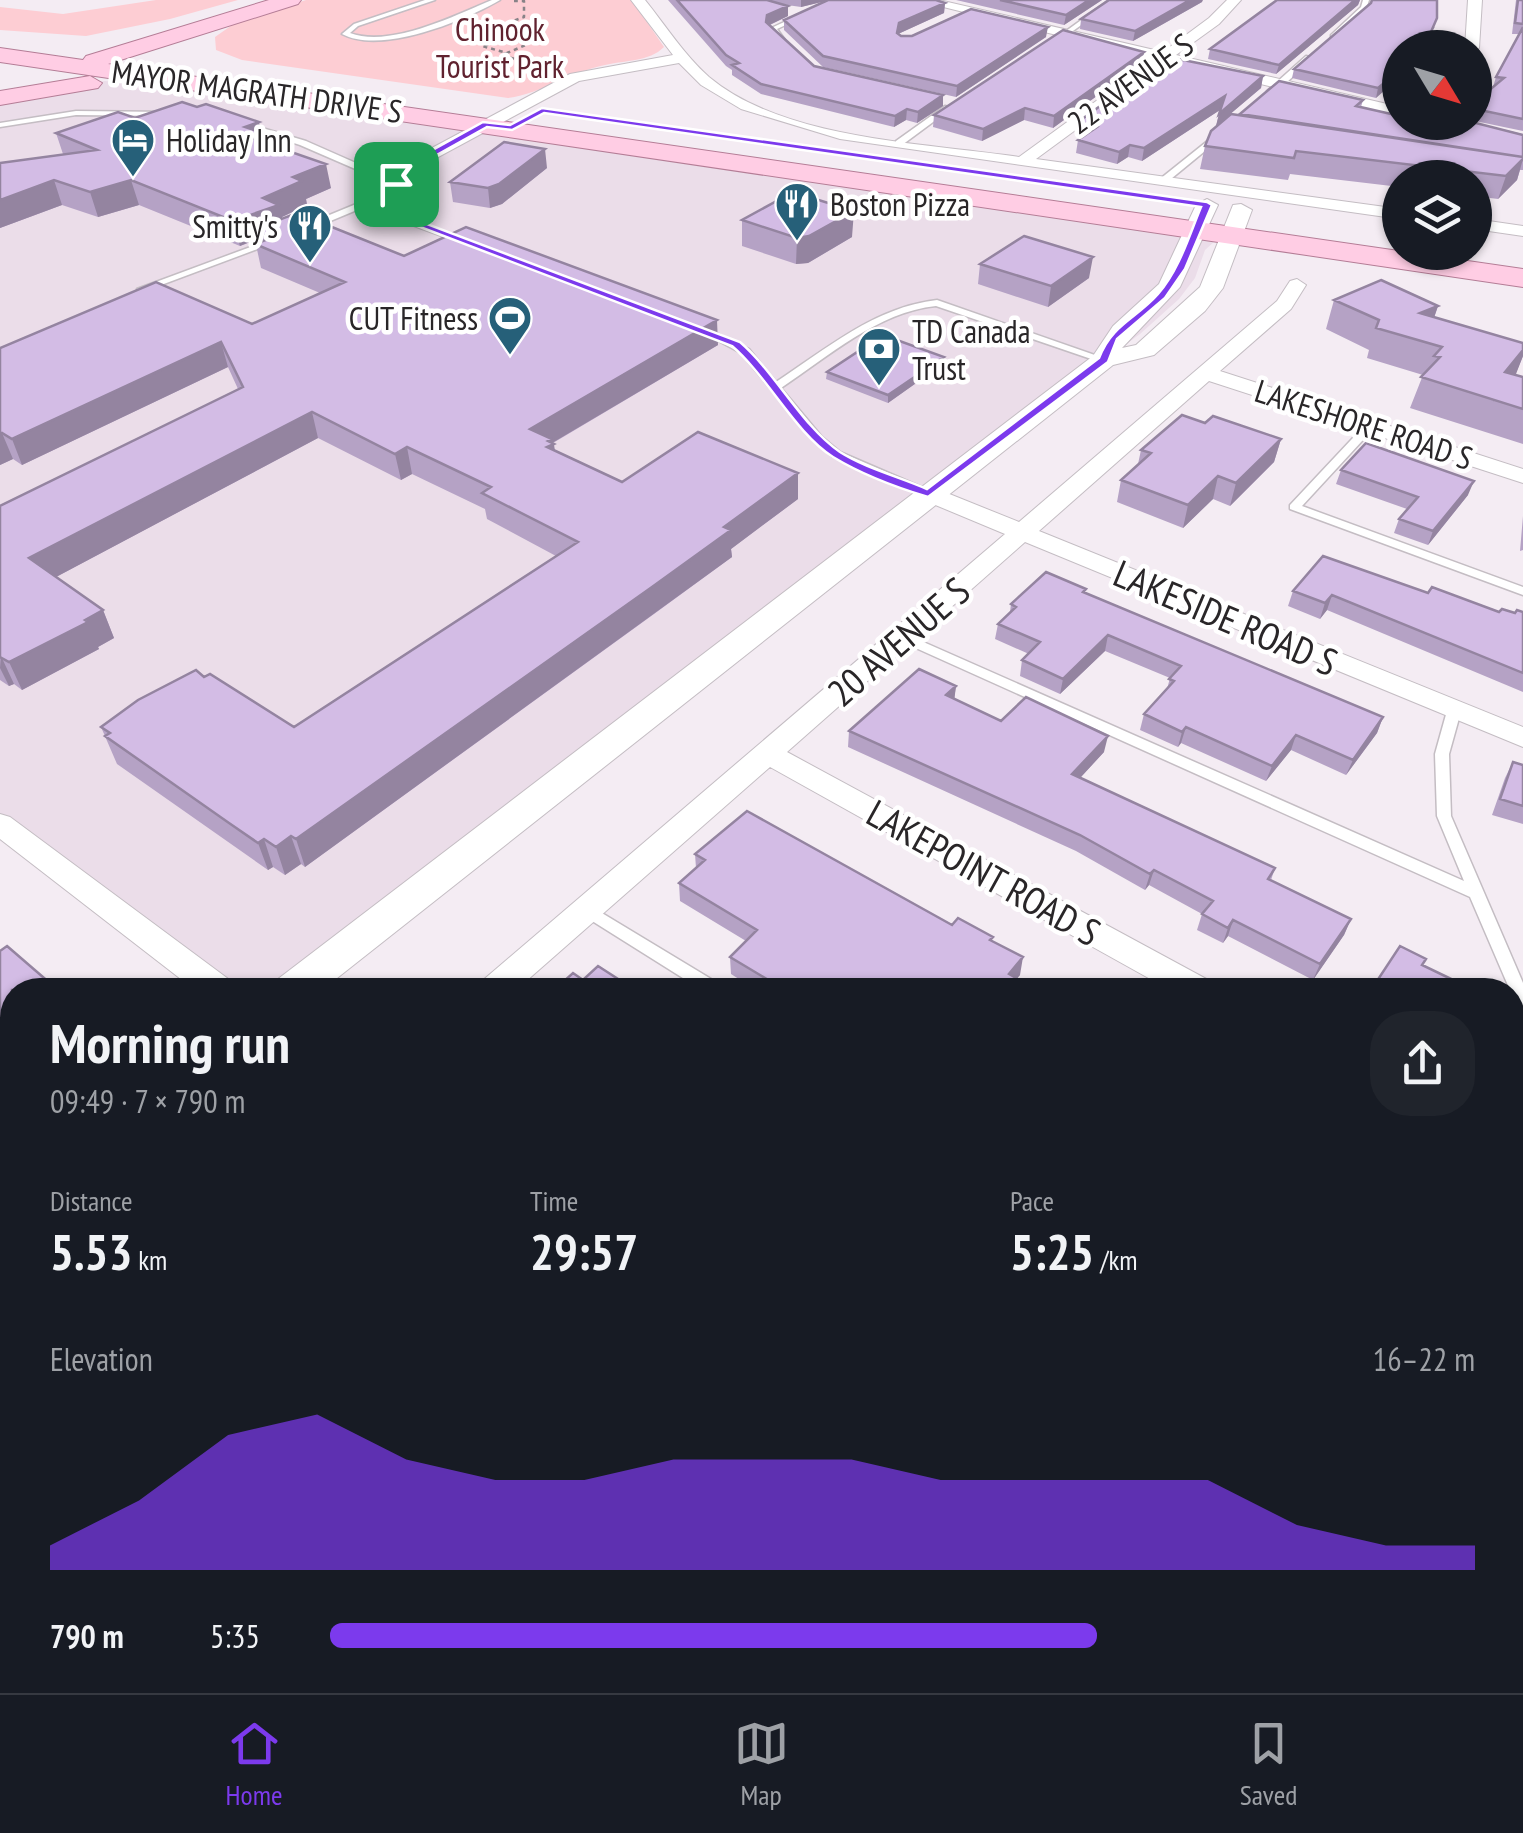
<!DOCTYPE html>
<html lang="en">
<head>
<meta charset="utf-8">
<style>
	body { margin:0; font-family:"PT Sans Narrow",sans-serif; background:#20242c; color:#f1f3f6; height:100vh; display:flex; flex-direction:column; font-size:38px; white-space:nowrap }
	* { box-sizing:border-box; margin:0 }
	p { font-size:32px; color:#9ea1a6 }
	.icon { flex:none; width:55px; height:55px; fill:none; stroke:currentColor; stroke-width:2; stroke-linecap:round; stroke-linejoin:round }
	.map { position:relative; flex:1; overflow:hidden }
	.drawer { position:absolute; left:0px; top:978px; width:1525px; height:718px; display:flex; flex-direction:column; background:#171b24; border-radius:40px 40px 0 0; box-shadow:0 2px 8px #0004 }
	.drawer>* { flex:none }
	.needle { width:65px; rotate:128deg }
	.buttons { position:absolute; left:1382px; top:30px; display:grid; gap:20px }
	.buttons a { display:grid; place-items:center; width:110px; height:110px; border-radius:50%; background:#171b24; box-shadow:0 2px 8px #0004; font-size:50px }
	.pin { position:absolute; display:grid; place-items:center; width:85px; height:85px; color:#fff; margin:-42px; border-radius:20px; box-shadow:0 5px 15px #0006 }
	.round { display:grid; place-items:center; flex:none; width:105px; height:105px; border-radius:40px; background:#20242c }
	.headline { display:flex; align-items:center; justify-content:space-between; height:170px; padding:0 50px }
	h1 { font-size:55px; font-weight:800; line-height:75px }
	.stats { display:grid; grid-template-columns:repeat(3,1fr); gap:15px; height:170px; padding:10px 50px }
	.stats div { display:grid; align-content:center }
	.stats b { font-size:50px; font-weight:800 }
	.stats small { font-size:28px; font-weight:400 }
	.stats p { font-size:28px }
	.chart { height:280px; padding:20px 50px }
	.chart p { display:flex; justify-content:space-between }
	.chart svg { width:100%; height:180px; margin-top:10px; fill:#7c3aed; opacity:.7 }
	ul { padding:0 50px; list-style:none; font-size:32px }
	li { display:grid; grid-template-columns:160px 120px 1fr; align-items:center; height:75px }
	li i { height:25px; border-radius:12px; background:#7c3aed }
	.menu { display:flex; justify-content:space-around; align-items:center; height:140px; border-top:2px solid #363941; background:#171b24; font-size:28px; color:#9ea1a6 }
	.menu a { display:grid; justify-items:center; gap:5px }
	.menu .on { color:#7c3aed }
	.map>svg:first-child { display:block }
	.built { fill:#ebdde9 }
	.green { fill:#fdcdd3 }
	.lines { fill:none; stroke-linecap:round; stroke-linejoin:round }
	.service-casing { stroke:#c4bdc3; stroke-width:3 }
	.minor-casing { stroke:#c4bdc3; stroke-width:2 }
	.tertiary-casing { stroke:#c4bdc3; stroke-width:2 }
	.primary-casing { stroke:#b47d96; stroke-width:2 }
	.path { stroke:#888287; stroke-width:2.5; stroke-dasharray:4 4; stroke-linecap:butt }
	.service { fill:#fff; fill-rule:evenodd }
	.minor { fill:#fff; fill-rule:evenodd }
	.tertiary { fill:#fff; fill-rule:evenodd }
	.primary { fill:#ffcde4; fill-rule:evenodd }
	.wall { fill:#b5a2c5 }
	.shaded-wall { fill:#9484a0 }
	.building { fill:#d3bce5; stroke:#9484a0; stroke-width:2.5 }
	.route { fill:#7c3aed; stroke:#fff; stroke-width:2.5; fill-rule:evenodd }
	.labels { text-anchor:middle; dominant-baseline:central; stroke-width:9; stroke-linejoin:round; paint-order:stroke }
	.far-park-label { font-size:32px; fill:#60222f; stroke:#fff }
	.far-street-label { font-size:32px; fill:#292628; stroke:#fff }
	.far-poi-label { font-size:32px; fill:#292628; stroke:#fff; text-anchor:start }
	.street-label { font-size:38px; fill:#292628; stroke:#fff }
</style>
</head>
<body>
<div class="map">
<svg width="1523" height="1693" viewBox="0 0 1523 1693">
	<rect width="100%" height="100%" fill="#f4ecf3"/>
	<path class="built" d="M105,81L184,89L1215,241L1205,250L1195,278L1179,299L1140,334L1055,396L293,990H219L0,824V98Z"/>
	<path class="green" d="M156,0H238L170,19L86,36L0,30V7L63,14Z
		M306,0H632L664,47C649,62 625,60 605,65C570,72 543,93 508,98L242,60L216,50L215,37L235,23Z"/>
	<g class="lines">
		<defs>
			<path id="service" d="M425,0H435L358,26L350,33C390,48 454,16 492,0H500C464,21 381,55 342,34L354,24Z
				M832,0H840L777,29L785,40H781L769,29Z
				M1109,0H1116L1059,41H1055V39Z
				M1363,0H1369L1366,9L1335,37H1331V35L1361,7Z
				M1306,56L1313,58L1273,95H1267V91Z
				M945,106L952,108L902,145H896V141Z
				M76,111L170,112L174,114L170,116L76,115L0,127V123Z
				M239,121L306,141L399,182V186L371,204L468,241L461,243L364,207L304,232H298V228L361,202L390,184L300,145L239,125Z
				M1215,135L1222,137L1166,183H1160V179Z
				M272,239L279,241L145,291L137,289Z
				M937,300L1109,360L1100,362L936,306C878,312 829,356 781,388L822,437L840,452L933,492V496L929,497L832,456L814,441L741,353L696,329L704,327L749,349L776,382C826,349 875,307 937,300Z
				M1370,423L1375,426L1374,428L1302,506L1523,587V595L1290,509V505L1366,424Z
				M903,633L1464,881L1437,816L1435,754L1447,711L1454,707L1459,708L1461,711L1449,754L1451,816L1523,983V1009L1517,1007L1512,990H1510L1470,897L898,640L897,637L898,634Z
				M587,904L721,985L723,990H702L581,914L579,910L581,906Z
				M1512,1481L1523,1487V1510L1512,1505Z
				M466,1682H494L500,1693H471Z"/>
			<path id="minor" d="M631,0H645C666,26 684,55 709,77C784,140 925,143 1019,157L1154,59L915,0H939L1163,52L1209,18L1227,0H1241L1219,24L1176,55L1400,107V117L1168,62L1036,159L1400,209V219L840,139L741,109L701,85L679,63L579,81L429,162L402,188H390V180L417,156L570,74L673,55Z
				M1468,0H1482L1479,48L1475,51V48H1465Z
				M1438,122H1467L1523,135V145Z
				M1475,219L1523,226V236L1475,229Z
				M1297,279L1306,285L1291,309L1220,371L1523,469V483L1209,381L1039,531L1523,727V747L1025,542L787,752L1210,981L1214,990H1170L770,767L516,990H478L482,981L1005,534L921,499L918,494L921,489H937L1019,522L1277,301L1290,281Z
				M0,814L10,817L231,981L235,990H195L0,839Z
				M1512,1147L1523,1151V1184L1512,1180Z
				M12,1388V1434L0,1440V1393Z
				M1128,1682H1183L1187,1693H1132Z"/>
			<path id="tertiary" d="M1207,199L1218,205L1180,287L1122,348L1136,345L1200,287L1233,205L1241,204L1252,210L1223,288L1205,311L1154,355L1113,365L322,990H272L278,979L1093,356L1113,326L1159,284L1196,205Z
				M12,1191V1238L0,1243V1196Z"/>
			<path id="primary" d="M269,0H301L298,4L108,64L1523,269V287L0,62V48L83,60L86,56Z
				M90,76L102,83L98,88L0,105V91Z"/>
		</defs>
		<use href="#service" class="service-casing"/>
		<use href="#minor" class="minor-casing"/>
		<use href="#tertiary" class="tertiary-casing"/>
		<use href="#primary" class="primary-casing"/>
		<path class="path" d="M471,35L490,40L491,29L524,17V1H514
			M508,39L528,44L507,53L482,46Z
			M490,40L495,41
			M507,53L501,55L546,68"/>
		<use href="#service" class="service"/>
		<use href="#minor" class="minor"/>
		<use href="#tertiary" class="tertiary"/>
		<use href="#primary" class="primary"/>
	</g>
	<path class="wall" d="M668,0H936L945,3L944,13L898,34L901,36L1046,37L956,97L823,67L784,30V20L825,1L801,7L780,4L788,16L770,25L814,66L943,95V106L917,123L906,120L894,127L761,94L732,75V70L726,66Z
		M956,0H1102L1064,25Z
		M1277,0H1360L1358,5L1276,74L1208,59L1210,49Z
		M1516,0H1523V131L1475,121V102L1493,87L1496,77L1519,34H1512Z
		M1202,2L1133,41L1080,29L1081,19Z
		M1435,27L1376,98L1292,78L1294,69Z
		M1144,52L1142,63L1053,128L1024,120L982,141L933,127L934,115Z
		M1263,76L1261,88L1216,126L1220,110L1142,161L1128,157L1117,164L1076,153L1078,140L1084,136L1076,134L1078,122Z
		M1363,100L1361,107L1445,126L1523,135V170H1520L1517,180L1498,199L1475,196V178H1400V187L1290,174L1288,180L1200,169L1205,146L1240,115Z
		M135,118L264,142L331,188L306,199L307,205L282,217V219L404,256L718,345L553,443L555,451L622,482L798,499L731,549L732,557L654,614L305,867L301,864L285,875L273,867L268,870L117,764L101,727L204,677L294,727L556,556L487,519L485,509L412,474L401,480L318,438L56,577L103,610L114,638L98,647L99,649L22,690L14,684L9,686L0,680V506L238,389L228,367L22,465L13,459L0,465V348L252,324L320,293L261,268L255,240L240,246L139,205L98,217L62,205L0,228V163L63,154L56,133Z
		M547,168L502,204L490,208L453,202L450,182Z
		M742,220L852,237L808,263L796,264L742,246Z
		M980,264L1089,278L1048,307L978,284Z
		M1334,300L1438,306L1434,318L1523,343V356L1515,375L1523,377V444L1410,408L1423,375L1367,358L1369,350L1326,329Z
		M944,357L943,364L888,403L826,379L827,372Z
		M1205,423L1281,439L1274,462L1230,506L1213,499L1183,528L1117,502L1121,480L1138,464L1141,450Z
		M1341,470L1468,495L1428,545L1394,533L1399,519L1407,509L1336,484Z
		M1523,516V550L1520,551Z
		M1293,591L1428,593L1499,612L1515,613L1523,612V692L1327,610L1320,619L1288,606Z
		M1085,593L1383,717L1377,733L1346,775L1291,750L1266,781L1181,743L1178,747L1140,730L1144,714L1167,689L1170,678L1105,651L1060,694L1020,676L1022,660L1029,654L995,639L998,624L1010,612L1011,604Z
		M956,686L954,699L1001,721L1104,752L1080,778L1275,868L1271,880L1351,919L1344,935L1313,980L1228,936L1223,943L1197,930L1202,914L1149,885L1145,890L1076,851L848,747L849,731Z
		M1513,762L1523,765V824L1492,815L1505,778Z
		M695,854L952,925L992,940L1020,975L1017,978L1037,990H756L731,974L730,957L746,941L680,901L679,883L696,868Z
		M1512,1235L1523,1239V1383L1512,1379Z
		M1523,1558V1693H1415L1408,1689L1410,1682H1512V1568Z"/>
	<path class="shaded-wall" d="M801,0H830L801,7Z
		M1089,0H1102L1064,25L1066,15Z
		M1190,0H1203L1202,2L1133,41L1135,31Z
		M1355,0H1360L1358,5L1276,74L1279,65Z
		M945,3L944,13L898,34L897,33L899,23Z
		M788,6V16L767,26L766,32L767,15Z
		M1048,27L1046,37L956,97L957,86Z
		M1144,52L1142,63L1053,128L1054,116Z
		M1400,70V77L1376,98L1378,88Z
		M1263,76L1261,88L1216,126L1219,114Z
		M943,95V106L917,123L918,112Z
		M1225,96L1223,108L1142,161L1144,148Z
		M1025,108L1024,120L982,141L983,129Z
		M907,109L906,120L894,127L895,116Z
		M259,122L264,145L254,160L245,127Z
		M1130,145L1128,157L1117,164L1119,152Z
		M545,149L547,168L502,204L490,208L488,188Z
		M1523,159L1517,180L1498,199L1506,176Z
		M326,164L331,188L306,199L307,205L282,217L285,229L252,230L255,240L240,246L233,221L293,177Z
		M54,180L62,205L0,228V200Z
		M131,180L139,205L98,217L90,192Z
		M854,211L852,237L808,263L796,264L797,238Z
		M1093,257L1089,278L1048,307L1051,286Z
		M1438,306L1428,335L1420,313Z
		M717,320L718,345L552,443L554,444L557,470L530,429Z
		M221,342L228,367L22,465L12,439Z
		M1523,350V356L1516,374L1493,402L1505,372Z
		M944,357L943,364L888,403V395Z
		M312,412L318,438L41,585L29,558Z
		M2,433L13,459L0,465V434Z
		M1281,439L1274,462L1230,506L1236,483Z
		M407,447L412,474L401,480L395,454Z
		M798,473V499L731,549L732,557L305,867L296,839Z
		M1218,476L1213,499L1183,528L1188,505Z
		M1474,481L1468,495L1428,545L1433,531Z
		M1332,595L1327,610L1320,619L1325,603Z
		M103,610L114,638L98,647L99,649L22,690L9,662Z
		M1108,635L1105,651L1060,694L1063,679Z
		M1,656L14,684L9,686L0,668Z
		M956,686L954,702L946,695Z
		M1383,717L1377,733L1346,775L1353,760Z
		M1186,727L1181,743L1178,747L1182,732Z
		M1296,735L1291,750L1266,781L1272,766Z
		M1108,736L1104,752L1069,790L1072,774Z
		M291,836L301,864L285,875L276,847Z
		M264,839L273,867L268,870L258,843Z
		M1154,870L1149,885L1145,890L1150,874Z
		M1351,919L1344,935L1313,980L1320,964Z
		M1233,920L1228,936L1223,943L1228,928Z
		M1023,957L1020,975L1007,990L1009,974Z
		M12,1060V1093L0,1102V1068Z
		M0,1616L10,1624L0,1633Z"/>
	<path class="building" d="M677,0H767L788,6L767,15L766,22L814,66L943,95L918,112L907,109L895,116L761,84L732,65L739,63L726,55Z
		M828,0H936L945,3L899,23L897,33L901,36H912L971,9L1048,27L957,86L823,56L784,20Z
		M1000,0H1089L1066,15Z
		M1109,0H1190L1135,31L1081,19Z
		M1277,0H1355L1279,65L1210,49Z
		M1372,0H1437V18L1424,48H1400V70L1378,88L1294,69L1371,3Z
		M1518,0H1523V24L1515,23Z
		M1523,27V119L1475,109V102L1504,78L1496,77Z
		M1063,30L1144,52L1054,116L1025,108L983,129L934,115Z
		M1168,57L1263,76L1219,114L1225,96L1144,148L1130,145L1119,152L1078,140L1097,127L1078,122Z
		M1279,81L1363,100L1356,106L1400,116V122H1430L1445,126L1450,122H1472L1523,135V157L1240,114Z
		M182,102L197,107L206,104L259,122L245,127L260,132L248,137L326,164L293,177L302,181L263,198L279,205L233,221L131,180L90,192L54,180L0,200V163L97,150L56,133L118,112L135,118Z
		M1231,114L1523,157V159L1506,176L1296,151L1294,158L1205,146L1211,131Z
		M504,142L545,149L499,184L488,188L450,182Z
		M793,192L854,211L809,236L797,238L742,220Z
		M297,213L404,256L466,227L717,320L530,429L552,439L548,441L554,444L547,447L622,482L698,432L798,473L724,527L731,530L652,587L296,839L291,836L276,847L264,839L258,843L229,823L105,736L110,733L101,727L138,700L196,670L204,677L210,674L294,727L578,542L482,493L491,487L407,447L395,454L312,412L29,558L103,610L85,620L88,622L9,662L0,657V506L243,387L221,342L12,439L2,433L0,434V348L156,282L252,324L345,282L255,244L271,238L252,230Z
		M1024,236L1093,257L1051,286L980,264Z
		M1381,280L1438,306L1420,313L1523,343V350L1505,372L1523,377V409L1421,377L1440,357L1434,356L1442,347L1376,328L1379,320L1334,300Z
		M883,335L944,357L888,395L827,372Z
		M1182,415L1205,423L1213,416L1281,439L1236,483L1218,476L1188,505L1121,480L1151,453L1141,450Z
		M1366,443L1474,481L1433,531L1399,519L1418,497L1341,470Z
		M1323,556L1428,593L1432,587L1499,612L1502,609L1515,613L1517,610L1523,612V673L1332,595L1325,603L1293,591Z
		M1046,572L1086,589L1083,592L1383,717L1353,760L1296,735L1272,766L1186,727L1182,732L1144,714L1174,681L1169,679L1181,666L1108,635L1063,679L1022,660L1040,642L998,624L1016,607L1011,604Z
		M919,669L956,686L946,695L1001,721L1026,697L1108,736L1072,774L1275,868L1268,879L1351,919L1320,964L1233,920L1228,928L1202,914L1213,901L1154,870L1150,874L1080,835L849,731Z
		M1513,762L1523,765V806L1500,799Z
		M747,811L952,925L958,918L993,937L990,940L1023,957L1009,974L1037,990H785L730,957L757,930L679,883L705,860L695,854Z
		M7,946L58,990H12V1060L0,1068V951Z
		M1400,946L1426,959L1422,965L1474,990H1371Z
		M598,966L632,988L629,990H554L573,973L583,980Z
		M1512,1235L1523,1239V1363L1512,1359Z
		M12,1490V1634L0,1619V1501Z
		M1523,1560V1693H1452L1433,1682H1512V1570Z
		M37,1682H199L208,1693H27Z
		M611,1682H934L947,1693H735L729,1687L725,1693H603Z"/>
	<path class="route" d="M542,108L1207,202L1212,205L1185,269L1165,298L1117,339L1108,362L928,497C898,488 861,474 833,457C796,434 767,376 732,346L360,204L420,157L483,122L510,125ZM544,113L1201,207C1189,236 1179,270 1158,294C1136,319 1112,324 1099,358L927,489C900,477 865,468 840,452C801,425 776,373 740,342L371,203L426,161L487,127L512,130Z"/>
	<defs>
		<symbol id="hotel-pin" viewBox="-11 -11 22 30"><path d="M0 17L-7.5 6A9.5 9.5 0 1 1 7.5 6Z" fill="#266079" stroke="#fff"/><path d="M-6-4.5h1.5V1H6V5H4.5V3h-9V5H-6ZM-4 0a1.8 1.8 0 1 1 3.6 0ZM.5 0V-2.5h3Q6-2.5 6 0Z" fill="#fff"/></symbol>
		<symbol id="restaurant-pin" viewBox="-11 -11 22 30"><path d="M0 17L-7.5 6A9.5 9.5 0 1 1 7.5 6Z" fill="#266079" stroke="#fff"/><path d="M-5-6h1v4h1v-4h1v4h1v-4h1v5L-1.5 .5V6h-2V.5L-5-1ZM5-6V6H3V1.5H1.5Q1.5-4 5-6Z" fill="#fff"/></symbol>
		<symbol id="stadium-pin" viewBox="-11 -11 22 30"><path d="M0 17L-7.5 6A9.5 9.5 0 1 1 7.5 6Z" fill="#266079" stroke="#fff"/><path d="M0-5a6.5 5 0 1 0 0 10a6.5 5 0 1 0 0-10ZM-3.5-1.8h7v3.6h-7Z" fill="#fff"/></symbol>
		<symbol id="bank-pin" viewBox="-11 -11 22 30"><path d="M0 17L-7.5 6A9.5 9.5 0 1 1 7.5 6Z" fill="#266079" stroke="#fff"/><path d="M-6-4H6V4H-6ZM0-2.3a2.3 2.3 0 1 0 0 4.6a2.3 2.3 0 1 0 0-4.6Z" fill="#fff"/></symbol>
	</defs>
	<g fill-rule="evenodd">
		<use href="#hotel-pin" x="108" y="115" width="50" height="68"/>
		<use href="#restaurant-pin" x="772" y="179" width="50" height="68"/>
		<use href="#restaurant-pin" x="285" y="201" width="50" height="68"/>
		<use href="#stadium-pin" x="485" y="293" width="50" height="68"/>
		<use href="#bank-pin" x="854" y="324" width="50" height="68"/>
	</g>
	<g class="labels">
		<g class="far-park-label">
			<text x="500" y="29">Chinook<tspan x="500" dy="37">Tourist Park</tspan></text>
		</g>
		<g class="far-street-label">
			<text transform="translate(1130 83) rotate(-36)">22 AVENUE S</text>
			<text transform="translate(257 91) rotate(8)">MAYOR MAGRATH DRIVE S</text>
			<text transform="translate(1364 424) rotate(18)">LAKESHORE ROAD S</text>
		</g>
		<g class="far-poi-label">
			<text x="166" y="140">Holiday Inn</text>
			<text x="830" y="204">Boston Pizza</text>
			<text x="278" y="226" text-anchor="end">Smitty's</text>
			<text x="478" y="318" text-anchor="end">CUT Fitness</text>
			<text x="912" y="331">TD Canada<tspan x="912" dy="37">Trust</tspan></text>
		</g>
		<g class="street-label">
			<text transform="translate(1226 617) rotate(23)">LAKESIDE ROAD S</text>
			<text transform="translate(898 641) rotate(-41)">20 AVENUE S</text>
			<text transform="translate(984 872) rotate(29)">LAKEPOINT ROAD S</text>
		</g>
	</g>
</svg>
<div class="buttons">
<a><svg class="needle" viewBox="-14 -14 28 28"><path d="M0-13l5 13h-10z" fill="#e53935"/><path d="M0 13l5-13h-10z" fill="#9ea1a6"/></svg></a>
<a><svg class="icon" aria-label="layers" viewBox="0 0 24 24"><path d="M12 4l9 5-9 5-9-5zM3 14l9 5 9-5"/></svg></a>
</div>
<div class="pin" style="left:396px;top:184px;background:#1e9e55"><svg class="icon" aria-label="arrive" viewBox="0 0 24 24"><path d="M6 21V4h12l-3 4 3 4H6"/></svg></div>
<section class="drawer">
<div class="headline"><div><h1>Morning run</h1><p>09:49 · 7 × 790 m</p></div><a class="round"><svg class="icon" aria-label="share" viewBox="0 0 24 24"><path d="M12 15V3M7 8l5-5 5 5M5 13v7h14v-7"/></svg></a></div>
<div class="stats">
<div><p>Distance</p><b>5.53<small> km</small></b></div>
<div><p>Time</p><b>29:57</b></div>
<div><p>Pace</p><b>5:25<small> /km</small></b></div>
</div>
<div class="chart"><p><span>Elevation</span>16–22 m</p>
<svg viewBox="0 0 160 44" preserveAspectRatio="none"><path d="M0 44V38L10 27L20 11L30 6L40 17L50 22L60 22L70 17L80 17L90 17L100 22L110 22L120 22L130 22L140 33L150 38L160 38V44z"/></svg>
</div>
<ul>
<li><b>790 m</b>5:35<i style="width:67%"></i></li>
</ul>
</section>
</div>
<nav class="menu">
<a class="on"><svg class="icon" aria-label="home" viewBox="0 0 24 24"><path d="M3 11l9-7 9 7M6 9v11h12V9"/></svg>Home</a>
<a><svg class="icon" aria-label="map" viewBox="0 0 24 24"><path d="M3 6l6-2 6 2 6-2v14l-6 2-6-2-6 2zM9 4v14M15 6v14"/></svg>Map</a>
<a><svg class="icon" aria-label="saved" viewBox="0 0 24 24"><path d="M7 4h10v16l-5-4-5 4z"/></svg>Saved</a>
</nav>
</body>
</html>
